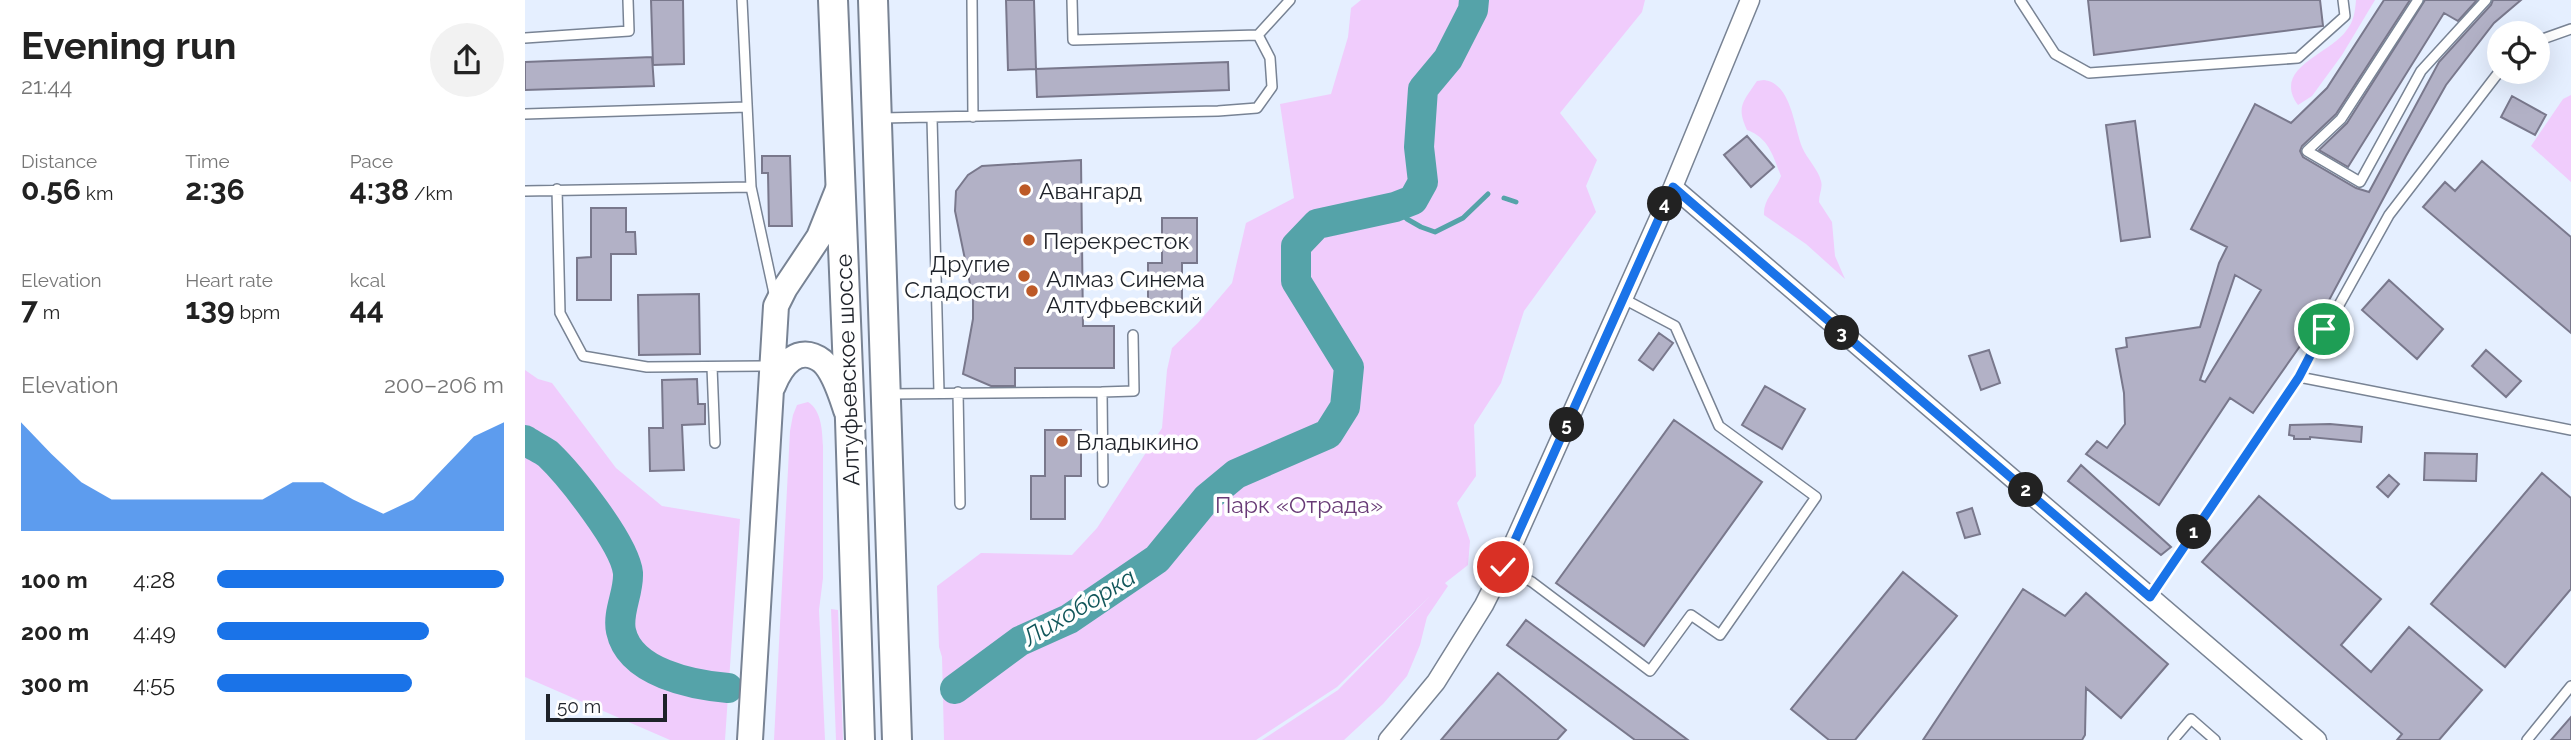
<!DOCTYPE html>
<html lang="en">
<head>
<meta charset="utf-8">
<style>
	body { margin:0; font-family:Raleway,sans-serif; background:#f2f2f2; color:#222; height:100vh; display:flex; flex-direction:column; font-size:26px; white-space:nowrap }
	* { box-sizing:border-box; margin:0 }
	p { font-size:23px; color:#767676 }
	.icon { flex:none; width:38px; height:38px; fill:none; stroke:currentColor; stroke-width:2; stroke-linecap:round; stroke-linejoin:round }
	.map { position:relative; flex:1; overflow:hidden }
	.details { display:flex; flex-direction:column; background:#fff; width:525px }
	.details>* { flex:none }
	.fabs { position:absolute; left:1962px; top:21px; display:grid; gap:14px }
	.fabs a { display:grid; place-items:center; width:63px; height:63px; border-radius:50%; background:#fff; box-shadow:0 7px 28px #0002; font-size:35px }
	.scale { position:absolute; left:21px; bottom:18px; width:121px; box-sizing:border-box; padding-left:7px; border:4px solid #1e2229; border-top:0; font-size:19px; line-height:24px; white-space:nowrap; color:#1e2229; -webkit-text-stroke:5px #fff; paint-order:stroke }
	.pin { position:absolute; display:grid; place-items:center; width:60px; height:60px; color:#fff; margin:-30px; border:4px solid #fff; border-radius:50%; box-shadow:0 2px 7px #0007 }
	.km { position:absolute; width:35px; height:35px; margin:-18px; border-radius:50%; background:#222; color:#fff; font-size:19px; line-height:35px; text-align:center }
	.round { display:grid; place-items:center; flex:none; width:74px; height:74px; border-radius:37px; background:#f2f2f2 }
	.head { display:flex; align-items:center; justify-content:space-between; height:119px; padding:0 21px }
	h1 { font-size:38px; font-weight:700; line-height:52px }
	.figures { display:grid; grid-template-columns:repeat(3,1fr); gap:10px; height:119px; padding:7px 21px }
	.figures div { display:grid; align-content:center }
	.figures b { font-size:30px; font-weight:700 }
	.figures small { font-size:19px; font-weight:400 }
	.figures p { font-size:19px }
	.chart { height:196px; padding:14px 21px }
	.chart p { display:flex; justify-content:space-between }
	.chart svg { width:100%; height:126px; margin-top:7px; fill:#1a73e8; opacity:.7 }
	ul { padding:0 21px; list-style:none; font-size:23px }
	li { display:grid; grid-template-columns:112px 84px 1fr; align-items:center; height:52px }
	li i { height:18px; border-radius:9px; background:#1a73e8 }
	main { display:flex; flex:1; min-height:0 }
	.map>svg:first-child { display:block }
	.green { fill:#f0ccfc }
	.lines { fill:none; stroke-linecap:round; stroke-linejoin:round }
	.stream { stroke:#55a3a9; stroke-width:5 }
	.river { stroke:#55a3a9; stroke-width:30 }
	.building { fill:#b2b1c6; stroke:#79788c; stroke-width:2; fill-rule:evenodd }
	.lane-casing { stroke:#788394; stroke-width:12 }
	.street-casing { stroke:#788394; stroke-width:21 }
	.secondary-casing { stroke:#788394; stroke-width:28 }
	.primary-casing { stroke:#788394; stroke-width:32 }
	.lane { stroke:#fff; stroke-width:9 }
	.street { stroke:#fff; stroke-width:18 }
	.secondary { stroke:#fff; stroke-width:24 }
	.primary { stroke:#fff; stroke-width:28 }
	.route-casing { stroke:#fff; stroke-width:14 }
	.route { stroke:#1a73e8; stroke-width:9 }
	.poi-dot { fill:#bd5926; stroke:#fff; stroke-width:2.5 }
	.labels { text-anchor:middle; dominant-baseline:central; stroke-width:7; stroke-linejoin:round; paint-order:stroke }
	.poi-label { font-size:23px; fill:#1e2229; stroke:#fff; text-anchor:start }
	.street-label { font-size:23px; fill:#1e2229; stroke:#fff }
	.park-label { font-size:23px; fill:#683a76; stroke:#fff }
	.water-label { font-size:24px; font-style:italic; fill:#11565a; stroke:#fff }
</style>
</head>
<body>
<main>
<section class="details">
<div class="head"><div><h1>Evening run</h1><p>21:44</p></div><a class="round"><svg class="icon" aria-label="share" viewBox="0 0 24 24"><path d="M12 15V3M7 8l5-5 5 5M5 13v7h14v-7"/></svg></a></div>
<div class="figures">
<div><p>Distance</p><b>0.56<small> km</small></b></div>
<div><p>Time</p><b>2:36</b></div>
<div><p>Pace</p><b>4:38<small> /km</small></b></div>
</div>
<div class="figures">
<div><p>Elevation</p><b>7<small> m</small></b></div>
<div><p>Heart rate</p><b>139<small> bpm</small></b></div>
<div><p>kcal</p><b>44</b></div>
</div>
<div class="chart"><p><span>Elevation</span>200–206 m</p>
<svg viewBox="0 0 160 44" preserveAspectRatio="none"><path d="M0 44V6L10 17L20 27L30 33L40 33L50 33L60 33L70 33L80 33L90 27L100 27L110 33L120 38L130 33L140 22L150 11L160 6V44z"/></svg>
</div>
<ul>
<li><b>100 m</b>4:28<i style="width:100%"></i></li>
<li><b>200 m</b>4:49<i style="width:74%"></i></li>
<li><b>300 m</b>4:55<i style="width:68%"></i></li>
</ul>
</section>
<div class="map">
<svg width="2046" height="740" viewBox="0 0 2046 740">
	<rect width="100%" height="100%" fill="#e5efff"/>
	<path class="green" d="M836,0H1120L1117,12L1035,113L1072,160L1061,186L1071,212L999,311L976,383L949,425L951,476L932,503L945,541L943,565L920,583L923,586L902,617L895,645L882,676L858,704L819,740H737L813,690L905,596L812,687L731,740H419L417,657L414,647L412,586L456,553L547,555L572,528L637,428L642,370L647,348L673,323L707,283L721,223L769,198L755,104L806,94L823,37L826,8Z
		M1831,0H1850L1817,55L1787,96L1773,105C1746,68 1805,54 1821,31C1829,21 1830,12 1831,0Z
		M1239,80C1266,83 1269,127 1277,147C1282,159 1293,169 1296,181C1298,188 1294,194 1294,202L1307,222L1310,256L1320,279L1281,244L1239,215C1238,199 1251,190 1256,176C1248,156 1244,138 1222,130C1211,106 1218,102 1232,81Z
		M2046,95V182L2006,146L2038,99Z
		M0,370L13,379L27,383L91,468L137,506L215,519L200,740H145L0,677Z
		M283,402C297,411 297,431 298,446V578L294,610L300,740H249L265,431L268,415L272,405Z
		M306,609L313,610L318,740H311Z"/>
	<g class="lines">
		<path class="stream" d="M979,198L991,202
			M870,207L882,219L896,227L910,232L938,218L963,194"/>
		<path class="river" d="M0,440C7,445 16,449 23,454C45,475 100,544 103,573C104,593 92,612 96,631C105,673 168,685 203,688
			M430,689L495,641L544,619L632,559L682,498L711,474L803,434L820,407L824,367L771,281V246L792,224L870,207L888,200L898,182L894,147L898,89L923,59L948,10L949,0"/>
	</g>
	<path class="building" d="M126,0H158L159,64L128,65Z
		M481,0H509L511,69L483,70Z
		M1563,0H1795L1798,26L1569,55Z
		M1859,0H1885L1811,114L1777,146L1775,151L1778,157L1831,188L1844,192L1914,62L1966,5L1968,0H1996L1969,23L1921,85L1881,156L1794,319L1728,413L1705,398L1634,505L1561,454L1572,441L1582,448L1600,424L1599,393L1591,349L1602,347L1601,338L1675,327L1694,263L1702,247L1666,229L1730,104L1766,123L1802,88ZM1710,275L1736,290L1680,382L1675,380Z
		M1900,0H1952L1933,21L1919,13L1823,167L1794,150L1822,123Z
		M127,57L129,86L0,90V62Z
		M703,62L704,90L512,97L511,69Z
		M1987,96L2021,115L2010,135L1976,117Z
		M1610,121L1625,237L1596,241L1581,125Z
		M1222,136L1249,167L1226,187L1199,155Z
		M237,156H265L267,226H244L243,173H237Z
		M556,160L558,326H589V368H490V386H466L438,374L448,319V298L430,211L431,191L443,175L457,166Z
		M1957,161L2046,237V333L1898,207L1920,182L1930,191Z
		M66,208H101V232H110L111,254H86V300H52V258L66,257Z
		M637,218H672V263H657V306H623V263H637Z
		M1864,280L1918,329L1892,359L1837,310Z
		M174,294L175,354L114,355L113,295Z
		M1134,333L1148,343L1128,370L1114,360Z
		M1464,350L1475,383L1456,390L1444,356Z
		M1961,350L1996,381L1981,397L1947,366Z
		M172,379L173,404H180V424L157,425L159,470L125,471L124,428H138L137,380Z
		M1240,386L1280,409L1257,449L1217,425Z
		M1149,420L1237,482L1119,646L1031,583Z
		M1805,424L1837,427L1836,442L1785,437V439H1769V436L1764,435L1765,425Z
		M520,430H556V476H540V519H506V476H520Z
		M1900,453L1952,454L1951,481L1899,480Z
		M1556,465L1646,547L1636,555L1543,481Z
		M2017,473L2046,498V589L1980,667L1906,604Z
		M1864,475L1874,484L1863,497L1852,487Z
		M1734,496L1856,599L1816,645L1846,672L1884,627L1957,690L1914,740H1872L1877,734L1677,562Z
		M1447,508L1455,534L1440,538L1432,513Z
		M1378,572L1432,616L1330,740H1304L1266,709Z
		M1498,589L1540,616L1561,593L1643,664L1596,718L1561,688L1560,735L1557,740H1398Z
		M1001,620L1163,740H1110L982,645Z
		M973,673L1041,730L1032,740H916Z
		M2046,717V740H2026Z"/>
	<g class="lines">
		<defs>
			<path id="lane" d="M217,0L226,187L250,298
				M447,0L448,117
				M1495,0L1530,54L1564,73L1773,58L1820,16L1818,0
				M1893,0L1816,119L1782,151L1835,182L1896,71L1961,0
				M733,35L765,0
				M0,38L104,31L103,0
				M2012,41L2046,29
				M0,114L222,107
				M357,118L693,111L732,108L747,87L745,58L733,35L548,40L547,0
				M407,118L414,392
				M32,189L35,313L58,356L122,367L246,366
				M0,191L226,187
				M187,367L190,443
				M1774,377L1864,215L1974,72
				M433,392L435,504
				M577,392L609,391L608,335
				M365,394L577,392L578,482
				M978,567L1007,582L1125,671L1166,615L1195,635L1291,497L1194,426L1150,326L1097,298
				M1625,597L1774,377L2046,430
				M1648,740L1666,719L1690,740
				M2002,740L2046,686"/>
			<path id="street" d="M1148,187L1792,740
				M863,740L911,682L959,605L978,567L1148,187L1225,0"/>
			<path id="secondary" d="M248,386C256,366 273,343 297,361C309,371 316,395 321,410
				M225,740L251,306L260,288L294,237L314,187"/>
			<path id="primary" d="M308,0L325,420L335,740
				M348,0L372,740"/>
		</defs>
		<use href="#lane" class="lane-casing"/>
		<use href="#street" class="street-casing"/>
		<use href="#secondary" class="secondary-casing"/>
		<use href="#primary" class="primary-casing"/>
		<use href="#lane" class="lane"/>
		<use href="#street" class="street"/>
		<use href="#secondary" class="secondary"/>
		<use href="#primary" class="primary"/>
	</g>
	<g class="lines">
		<defs>
			<path id="route" d="M978,567L1148,187L1625,597L1774,377L1799,329"/>
		</defs>
		<use href="#route" class="route-casing"/>
		<use href="#route" class="route"/>
	</g>
	<g class="poi-dot">
		<circle cx="500" cy="190" r="7"/>
		<circle cx="504" cy="240" r="7"/>
		<circle cx="499" cy="276" r="7"/>
		<circle cx="507" cy="291" r="7"/>
		<circle cx="537" cy="441" r="7"/>
	</g>
	<g class="labels">
		<g class="poi-label">
			<text x="514" y="190">Авангард</text>
			<text x="518" y="240">Перекресток</text>
			<text x="485" y="263" text-anchor="end">Другие<tspan x="485" dy="26">Сладости</tspan></text>
			<text x="521" y="278">Алмаз Синема<tspan x="521" dy="26">Алтуфьевский</tspan></text>
			<text x="551" y="441">Владыкино</text>
		</g>
		<g class="street-label">
			<text transform="translate(322 370) rotate(-92)">Алтуфьевское шоссе</text>
		</g>
		<g class="park-label">
			<text x="774" y="504">Парк «Отрада»</text>
		</g>
		<g class="water-label">
			<text transform="translate(554 607) rotate(-31)">Лихоборка</text>
		</g>
	</g>
</svg>
<div class="fabs">
<a><svg class="icon" aria-label="locate" viewBox="0 0 24 24"><circle cx="12" cy="12" r="6"/><path d="M12 2v4M12 18v4M2 12h4M18 12h4"/></svg></a>
</div>
<div class="scale">50 m</div>
<div class="pin" style="left:1799px;top:329px;background:#1e9e55"><svg class="icon" aria-label="arrive" viewBox="0 0 24 24"><path d="M6 21V4h12l-3 4 3 4H6"/></svg></div>
<div class="pin" style="left:978px;top:567px;background:#d93025"><svg class="icon" aria-label="check" viewBox="0 0 24 24"><path d="M5 12l5 5 9-10"/></svg></div>
<b class="km" style="left:1669px;top:532px">1</b>
<b class="km" style="left:1501px;top:490px">2</b>
<b class="km" style="left:1317px;top:333px">3</b>
<b class="km" style="left:1140px;top:204px">4</b>
<b class="km" style="left:1042px;top:425px">5</b>
</div>
</main>
</body>
</html>
